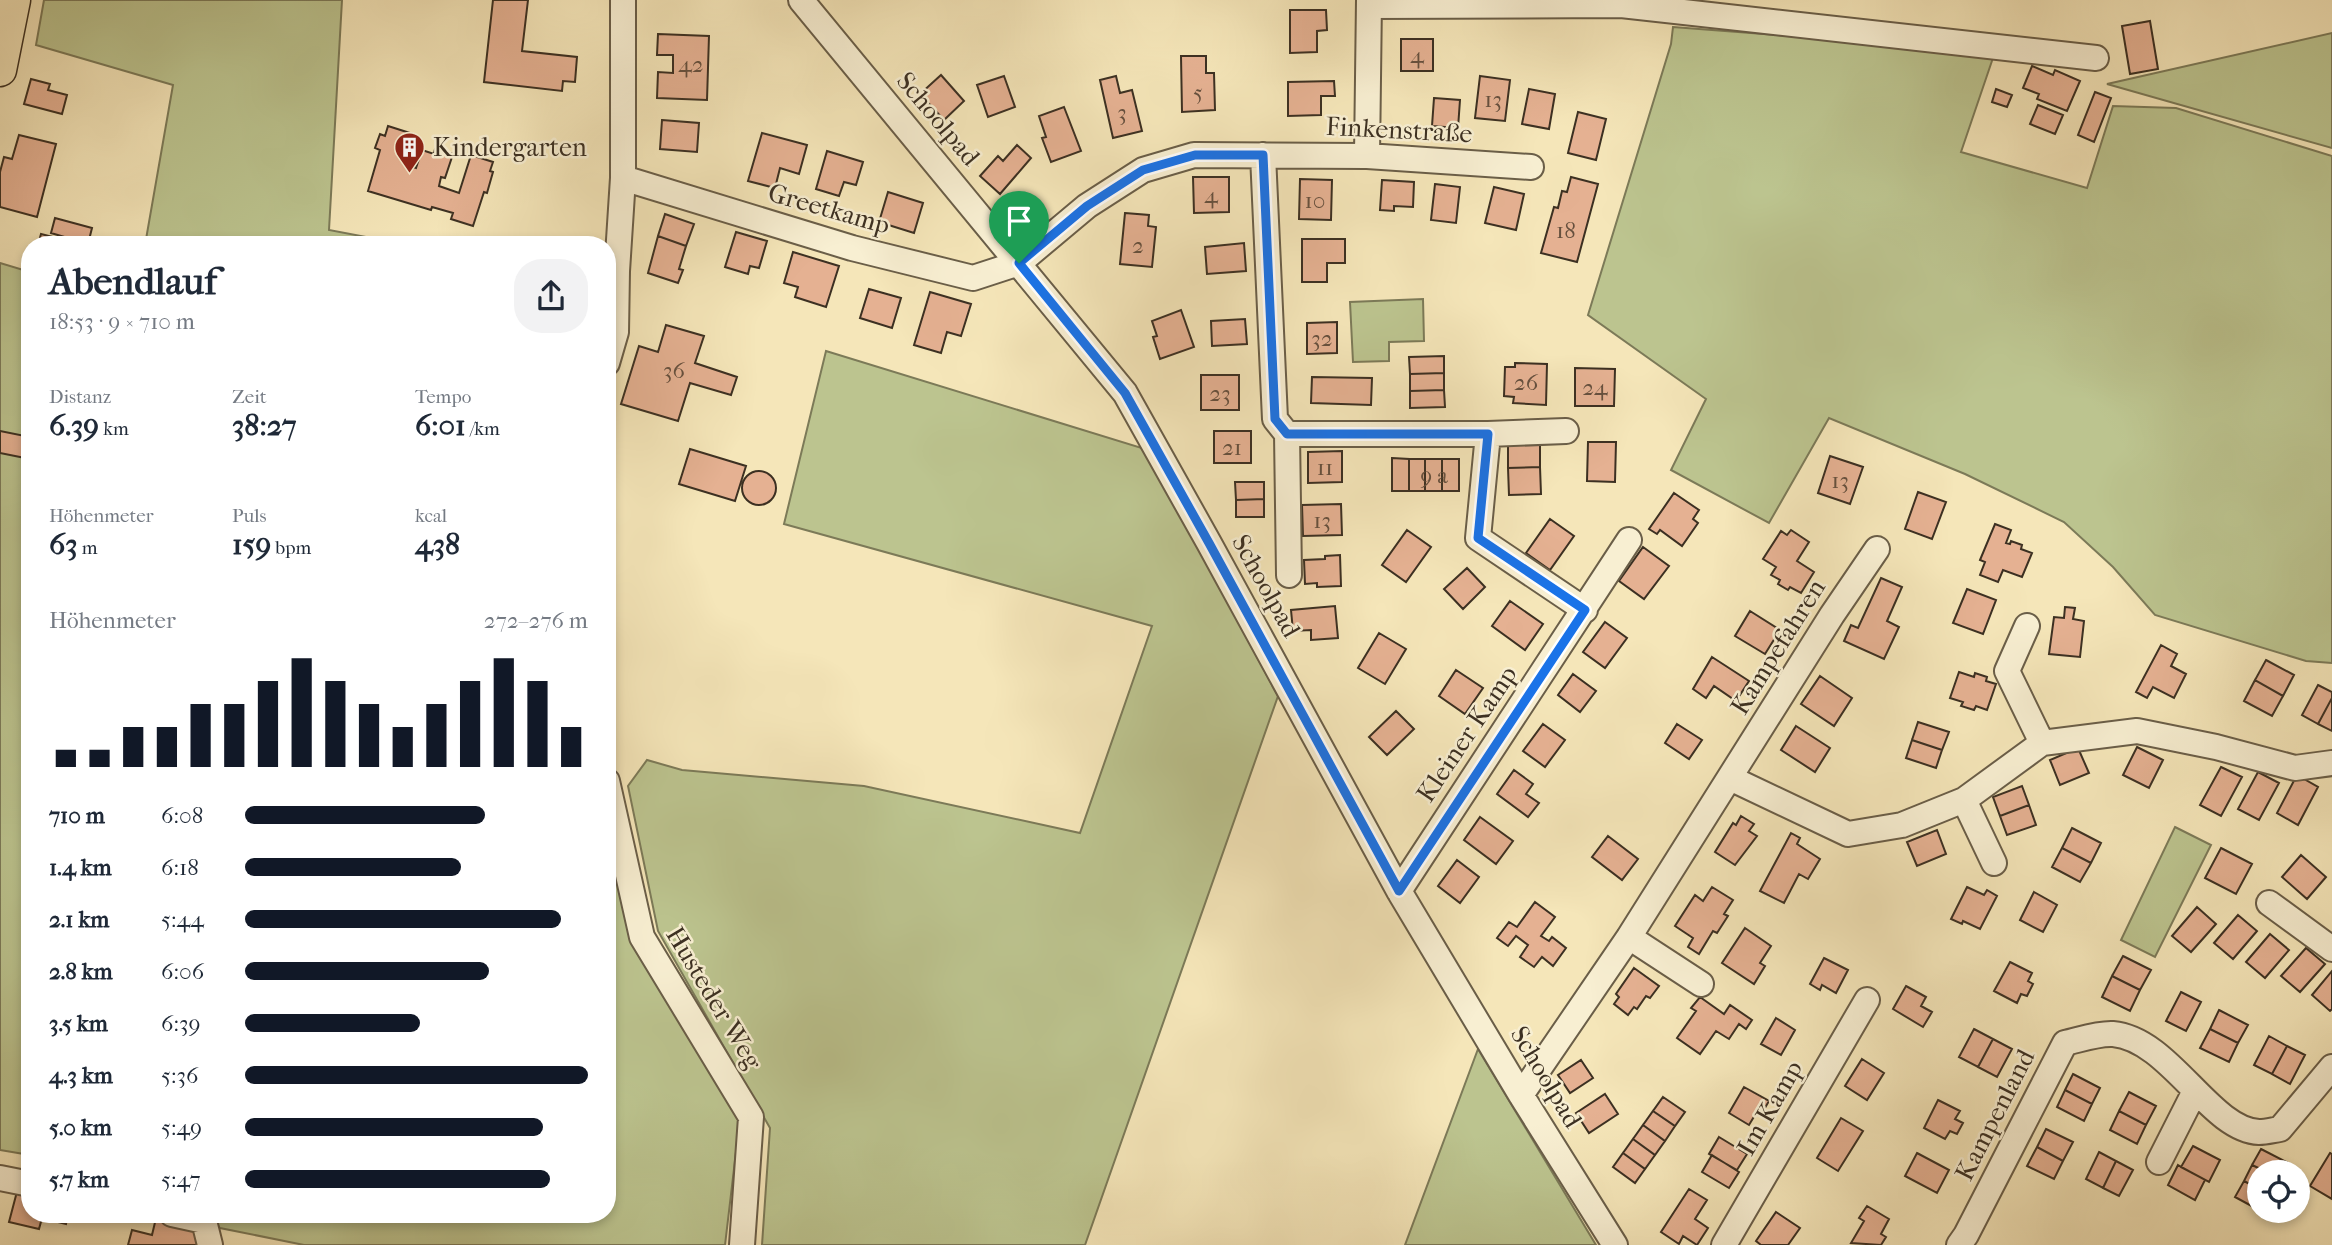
<!DOCTYPE html>
<html lang="de">
<head>
<meta charset="utf-8">
<style>
	body { margin:0; font-family:"IM FELL French Canon",serif; background:#f2f2f3; color:#1f2937; height:100vh; display:flex; flex-direction:column; font-size:26px; white-space:nowrap }
	* { box-sizing:border-box; margin:0 }
	p { font-size:23px; color:#747a83 }
	.icon { flex:none; width:38px; height:38px; fill:none; stroke:currentColor; stroke-width:2; stroke-linecap:round; stroke-linejoin:round }
	.map { position:relative; flex:1; overflow:hidden }
	.side { position:absolute; left:21px; top:236px; width:595px; height:987px; display:flex; flex-direction:column; background:#fff; border-radius:28px; box-shadow:0 4px 10px #0003 }
	.side>* { flex:none }
	.fabs { position:absolute; left:2247px; top:1160px; display:grid; gap:14px }
	.fabs a { display:grid; place-items:center; width:63px; height:63px; border-radius:50%; background:#fff; box-shadow:0 4px 10px #0003; font-size:35px }
	.pin { position:absolute; display:grid; place-items:center; width:60px; height:60px; color:#fff; margin:-72px -30px; border-radius:50% 50% 50% 0; rotate:-45deg; box-shadow:0 0 7px #0007 }
	.pin .icon { rotate:45deg }
	.round { display:grid; place-items:center; flex:none; width:74px; height:74px; border-radius:28px; background:#f2f2f3 }
	.head { display:flex; align-items:center; justify-content:space-between; height:119px; padding:0 28px }
	h1 { font-size:38px; font-weight:800; line-height:52px }
	.figures { display:grid; grid-template-columns:repeat(3,1fr); gap:10px; height:119px; padding:7px 28px }
	.figures div { display:grid; align-content:center }
	.figures b { font-size:30px; font-weight:800 }
	.figures small { font-size:19px; font-weight:400 }
	.figures p { font-size:19px }
	.chart { height:196px; padding:14px 28px }
	.chart p { display:flex; justify-content:space-between }
	.chart svg { width:100%; height:126px; margin-top:7px; stroke:#111827; stroke-width:6 }
	ul { padding:0 28px; list-style:none; font-size:23px }
	li { display:grid; grid-template-columns:112px 84px 1fr; align-items:center; height:52px }
	li i { height:18px; border-radius:9px; background:#111827 }
	.map>svg:first-child { display:block }
	.green { fill:#bcc48f; stroke:#7c7a58; stroke-width:2 }
	.building { fill:#e5b192; stroke:#3c3022; stroke-width:2 }
	.lines { fill:none; stroke-linecap:round; stroke-linejoin:round }
	.minor-casing { stroke:#6a5e48; stroke-width:28 }
	.major-casing { stroke:#3c3022; stroke-width:35 }
	.minor { stroke:#f8efd2; stroke-width:24 }
	.major { stroke:#f5e6b9; stroke-width:32 }
	.route-casing { stroke:#fff; stroke-width:14 }
	.route { stroke:#1a73e8; stroke-width:9 }
	.labels { text-anchor:middle; dominant-baseline:central; stroke-width:5; stroke-linejoin:round; paint-order:stroke }
	.number-label { font-size:23px; fill:#66503e }
	.street-label { font-size:26px; fill:#3c3022; stroke:#f8efd2 }
	.poi-label { font-size:26px; fill:#3c3022; stroke:#f8efd2; text-anchor:start }
</style>
</head>
<body>
<div class="map">
<svg width="2332" height="1245" viewBox="0 0 2332 1245">
	<rect width="100%" height="100%" fill="#f5e6b9"/>
	<filter id="stains"><feTurbulence type="fractalNoise" baseFrequency=".00286" numOctaves="4"/><feColorMatrix values="0 0 0 0 .2 0 0 0 0 .09 0 0 0 0 .02 0 0 0 .5 -.17"/></filter>
	<radialGradient id="worn" r=".72"><stop offset=".6" stop-color="#630" stop-opacity="0"/><stop offset="1" stop-color="#630" stop-opacity=".3"/></radialGradient>
	<path class="green" d="M44,0H342L329,230L408,245H145L173,85L36,45Z
		M1673,27L1995,52L1961,152L2087,188L2113,106L2176,108L2332,156V663L2306,661L2155,615L2113,567L2064,522L1965,474L1829,418L1769,523L1671,470L1706,399L1588,315L1671,44Z
		M2332,33V148L2107,84Z
		M0,263L30,272V1155L0,1150Z
		M1423,299L1424,341L1389,342V361L1353,362L1350,302Z
		M826,351L1145,449L1278,696L1085,1245H762L770,1128L658,931L628,786L647,760L682,770L864,786L1080,833L1152,626L784,524Z
		M607,826L636,951L740,1118L725,1245H304L220,1228L210,1215L607,1214Z
		M2175,827L2211,845L2155,957L2121,940Z
		M1478,1049L1596,1245H1405Z"/>
	<path class="building" d="M493,0H528L522,51L577,57L575,82L563,81L562,91L484,82Z
		M1290,10H1326L1327,30L1317,31V52L1290,53Z
		M2150,21L2158,69L2130,74L2122,26Z
		M658,34L709,36L707,100L657,98L658,72L673,73V55H657Z
		M1401,39H1433V71H1401Z
		M1181,56H1206V73H1214L1215,110L1182,112Z
		M2032,66L2053,75L2055,70L2080,81L2067,111L2037,99L2039,94L2023,88Z
		M941,75L964,101L944,120L920,94Z
		M1004,76L1015,107L988,117L977,85Z
		M1116,76L1120,93L1132,90L1142,131L1113,138L1100,80Z
		M1480,76L1510,80L1505,121L1475,118Z
		M31,79L50,84L48,90L67,95L62,114L24,104Z
		M1334,81L1335,96H1321V115L1288,116V82Z
		M1529,89L1555,94L1549,129L1522,124Z
		M1996,89L2012,95L2007,107L1992,102Z
		M2095,92L2111,98L2094,142L2078,135Z
		M1434,98L1460,100L1458,128L1432,126Z
		M2038,105L2063,115L2055,134L2030,124Z
		M1064,107L1081,151L1051,162L1042,138L1046,137L1039,116Z
		M1578,112L1606,119L1596,160L1568,153Z
		M662,120L699,123L697,152L660,149Z
		M388,126L413,134L404,164L416,168L422,150L434,154L435,149L453,154L445,178L441,177L439,186L459,193L471,155L493,162L490,171L493,172L487,193L484,192L473,226L451,219L453,213L432,207L431,210L368,191L380,150L375,148L380,134L385,136Z
		M762,133L807,145L799,174L780,168L775,188L748,181Z
		M19,135L56,144L37,217L0,207V172L4,157L12,159Z
		M1017,145L1031,158L1000,194L980,176L998,156L1003,161Z
		M827,151L863,162L856,185L844,182L839,196L816,189Z
		M1193,177H1229V212L1194,213Z
		M1571,177L1598,184L1577,262L1541,253L1554,207L1558,208L1562,191L1567,192Z
		M1300,179L1332,180L1331,220L1299,219Z
		M1382,180L1414,182L1413,207L1394,206V211L1380,210Z
		M1435,184L1460,187L1456,223L1431,220Z
		M1494,187L1524,194L1516,230L1485,223Z
		M888,192L923,203L914,233L879,222Z
		M1125,213L1149,215L1148,226L1156,227L1152,267L1120,264Z
		M665,214L694,224L686,246L658,236Z
		M55,218L92,228L88,244L51,233Z
		M736,232L767,241L759,268L750,266L748,274L725,267Z
		M41,234L72,242L71,245H38Z
		M658,236L686,246L679,269L683,270L678,283L648,273Z
		M1302,239H1345V263H1327V282H1302Z
		M1244,243L1246,271L1207,274L1205,247Z
		M793,252L839,266L826,307L795,297L798,287L784,283Z
		M869,289L901,298L892,328L860,318Z
		M930,292L971,304L961,336L947,332L941,353L914,345Z
		M1181,310L1194,347L1160,359L1153,337L1157,336L1152,321Z
		M1245,319L1247,344L1212,346L1211,321Z
		M1337,322V353L1307,354V323Z
		M666,325L704,336L695,363L737,377L731,395L690,383L678,421L621,404L639,346L658,352Z
		M1444,356V373L1410,374L1409,357Z
		M1515,363L1547,364L1546,405L1513,403L1514,397L1504,396L1505,367H1515Z
		M1575,368L1615,369L1614,406H1575Z
		M1444,373V390L1410,391V374Z
		M1201,375H1239V410H1201Z
		M1312,377L1372,378L1371,405L1311,403Z
		M1444,390L1445,407L1410,408V391Z
		M0,431L30,437V459L0,453Z
		M1214,431H1251V463H1214Z
		M1540,440V467L1508,468V441Z
		M1588,442H1616L1615,482L1587,481Z
		M690,449L746,466L735,501L679,484Z
		M1342,451V482L1308,483V452Z
		M1830,456L1863,467L1850,504L1818,493Z
		M1392,458L1409,459V491H1392Z
		M1409,459H1425V491H1409Z
		M1425,459H1442V491H1425Z
		M1442,459H1459V491H1442Z
		M1540,467L1541,494L1509,495L1508,468Z
		M742 488a17 17 0 1 1 34 0a17 17 0 1 1-34 0Z
		M1235,482H1264V499L1236,500Z
		M1918,492L1946,502L1932,539L1905,529Z
		M1674,493L1699,510L1693,519L1698,523L1682,546L1660,530L1657,534L1649,529Z
		M1264,499V517H1236V500Z
		M1341,504L1342,535L1303,536L1302,505Z
		M1550,519L1574,536L1550,570L1526,553Z
		M1995,524L2011,530L2006,543L2010,544L2011,541L2022,545L2021,549L2032,553L2022,577L2003,570L1998,582L1980,575L1985,562L1980,560Z
		M1407,530L1431,547L1406,582L1382,565Z
		M1791,530L1809,542L1797,561L1814,572L1801,593L1790,587L1788,590L1778,584L1780,580L1771,575L1776,567L1763,559L1781,531L1787,535Z
		M1643,547L1669,566L1644,599L1619,581Z
		M1340,555L1341,586L1317,587V583L1305,584L1304,560L1325,559V556Z
		M1467,568L1485,587L1463,609L1444,589Z
		M1881,578L1902,587L1887,621L1899,627L1884,659L1844,641L1851,625L1858,628Z
		M1967,589L1996,600L1983,634L1953,623Z
		M1510,601L1543,624L1525,650L1492,626Z
		M1335,606L1338,638L1311,640V630L1293,631L1291,610Z
		M2065,607L2075,608L2073,619L2084,621L2080,657L2049,654L2054,617L2064,618Z
		M1750,611L1780,630L1765,654L1735,636Z
		M1605,622L1627,638L1605,668L1583,652Z
		M1379,633L1406,649L1385,684L1358,668Z
		M2161,645L2177,654L2171,666L2186,674L2174,698L2153,687L2147,698L2136,692Z
		M1712,657L1749,681L1736,701L1714,686L1706,698L1693,689Z
		M2266,660L2294,675L2283,696L2255,680Z
		M1456,670L1483,688L1465,714L1439,696Z
		M1959,672L1974,677L1975,673L1987,677L1986,681L1996,684L1987,710L1976,706L1974,710L1961,706L1963,702L1950,698Z
		M1573,674L1596,691L1580,712L1558,695Z
		M1820,676L1852,698L1834,726L1801,704Z
		M2255,680L2283,696L2272,716L2244,701Z
		M2318,685L2332,692V698L2318,724L2302,715Z
		M2332,698V731L2318,724Z
		M1396,711L1414,729L1387,755L1369,737Z
		M1918,722L1949,732L1942,750L1912,740Z
		M1543,724L1565,740L1545,767L1523,751Z
		M1677,724L1702,740L1689,759L1665,743Z
		M1796,726L1830,748L1815,772L1781,750Z
		M1912,740L1942,750L1936,768L1906,758Z
		M2137,747L2163,760L2149,788L2123,775Z
		M2078,748L2089,773L2060,785L2050,760Z
		M2221,767L2242,777L2221,816L2200,805Z
		M1514,770L1533,784L1526,794L1539,803L1528,817L1497,794Z
		M2258,772L2279,783L2259,820L2238,809Z
		M2297,775L2318,787L2298,825L2277,813Z
		M2022,786L2029,805L2000,816L1993,797Z
		M2029,805L2036,825L2007,835L2000,816Z
		M1741,816L1754,824L1749,831L1757,836L1735,865L1715,852L1733,823L1736,825Z
		M1480,817L1513,841L1496,864L1464,840Z
		M2072,828L2101,843L2091,863L2062,848Z
		M1937,830L1946,854L1917,866L1907,842Z
		M1791,833L1800,838L1797,844L1820,859L1808,879L1799,874L1784,903L1760,891Z
		M1608,836L1638,859L1622,880L1592,857Z
		M2062,848L2091,863L2080,882L2052,867Z
		M2221,848L2252,864L2236,894L2205,878Z
		M2301,855L2326,877L2307,899L2282,877Z
		M1457,860L1479,877L1460,903L1438,886Z
		M1712,887L1733,900L1724,914L1728,916L1717,933L1713,931L1699,954L1688,947L1693,938L1675,926L1695,895L1703,901Z
		M1967,887L1984,895L1987,890L1997,896L1980,929L1963,921L1962,924L1951,919Z
		M2034,892L2057,905L2043,932L2020,920Z
		M1535,902L1555,917L1541,936L1549,941L1552,937L1566,948L1553,966L1542,957L1534,967L1520,957L1528,945L1516,936L1508,946L1497,938L1509,922L1517,927Z
		M2197,907L2216,924L2191,952L2172,936Z
		M2238,915L2257,931L2233,959L2214,943Z
		M1745,928L1771,946L1760,963L1765,966L1754,984L1722,963Z
		M2270,934L2289,950L2265,978L2246,962Z
		M2306,948L2325,964L2300,992L2281,976Z
		M2123,956L2151,970L2140,990L2112,976Z
		M1824,958L1848,970L1836,993L1822,985L1820,990L1810,984Z
		M2010,962L2032,973L2028,981L2033,984L2027,996L2021,994L2017,1003L1994,991Z
		M1634,968L1659,986L1650,998L1646,996L1637,1009L1634,1007L1628,1015L1614,1004L1619,997L1616,994Z
		M2332,971V1009L2330,1011L2312,995Z
		M2112,976L2140,990L2130,1011L2102,997Z
		M1906,986L1926,997L1921,1006L1932,1012L1923,1027L1893,1009Z
		M2181,992L2201,1002L2186,1031L2166,1021Z
		M1700,997L1724,1014L1730,1005L1752,1020L1746,1029L1739,1024L1729,1039L1716,1031L1700,1054L1677,1038L1696,1011L1691,1008Z
		M2219,1010L2248,1025L2238,1043L2210,1029Z
		M1776,1018L1795,1030L1781,1055L1761,1044Z
		M1974,1029L1993,1039L1978,1067L1959,1057Z
		M2210,1029L2238,1043L2229,1062L2200,1048Z
		M2269,1036L2287,1046L2272,1074L2254,1065Z
		M1993,1039L2012,1049L1997,1077L1978,1067Z
		M2287,1046L2305,1055L2290,1084L2272,1074Z
		M1862,1059L1884,1073L1867,1100L1845,1086Z
		M1581,1060L1593,1078L1570,1093L1558,1075Z
		M2073,1074L2100,1088L2092,1104L2065,1090Z
		M1744,1087L1769,1101L1762,1113L1758,1110L1749,1125L1729,1113Z
		M2065,1090L2092,1104L2084,1121L2057,1107Z
		M2129,1092L2156,1106L2146,1125L2119,1111Z
		M1605,1094L1618,1114L1589,1133L1576,1113Z
		M1663,1097L1685,1112L1675,1126L1653,1111Z
		M1938,1100L1960,1111L1955,1119L1963,1123L1957,1134L1950,1131L1945,1139L1924,1128Z
		M1653,1111L1675,1126L1665,1141L1643,1125Z
		M2119,1111L2146,1125L2137,1144L2110,1130Z
		M1841,1118L1863,1131L1838,1171L1817,1158Z
		M1643,1125L1665,1141L1655,1155L1633,1139Z
		M2046,1129L2073,1142L2063,1161L2037,1147Z
		M1719,1137L1747,1154L1737,1170L1709,1154Z
		M1633,1139L1655,1155L1645,1169L1623,1153Z
		M2193,1146L2220,1160L2209,1182L2181,1167Z
		M2037,1147L2063,1161L2054,1179L2027,1166Z
		M2261,1149L2290,1164L2285,1172H2267L2252,1165Z
		M2099,1152L2116,1161L2103,1188L2086,1179Z
		M1623,1153L1645,1169L1635,1183L1613,1167Z
		M1917,1153L1949,1170L1937,1193L1905,1176Z
		M2330,1153L2332,1154V1199L2310,1186Z
		M1712,1155L1739,1172L1729,1188L1702,1172Z
		M2116,1161L2133,1170L2119,1196L2103,1188Z
		M2178,1165L2205,1180L2195,1200L2168,1185Z
		M2252,1165L2267,1172H2259V1189L2244,1181Z
		M2244,1181L2259,1189V1210L2235,1197Z
		M19,1184L30,1187V1214H68L66,1224L42,1218L39,1229L9,1222Z
		M1689,1189L1707,1200L1695,1219L1708,1228L1697,1245L1683,1236L1679,1244L1661,1232Z
		M1867,1206L1889,1219L1881,1234L1886,1237L1881,1245L1851,1243L1864,1221L1859,1218Z
		M1776,1212L1800,1228L1788,1245H1761L1756,1241Z
		M157,1214L202,1226L197,1245H128L132,1230L152,1235Z"/>
	<g class="lines">
		<defs>
			<path id="minor" d="M801,0L1125,393L1209,543L1399,891L1521,1095L1615,1245
				M1370,6L1621,5L2096,58
				M1263,155L1275,419L1287,434L1289,575
				M1367,156L1369,0
				M623,178L852,248L973,278L1019,263L1087,206L1143,170L1194,155L1367,156L1531,167
				M607,363L616,332L617,271L623,178V0
				M1287,434H1488L1478,538L1585,610
				M1488,434L1566,431
				M2027,626L2007,671L2042,743
				M1730,778L1848,834L1902,825L1964,800L2042,743L2137,731L2216,747L2295,768L2332,763
				M607,781L642,937L751,1117L742,1245
				M1964,800L1994,863
				M1399,891L1629,540
				M2269,903L2332,949
				M1629,937L1701,984
				M1521,1095L1629,937L1832,615L1877,549
				M2159,1162L2195,1091
				M0,1178L30,1184
				M172,1214L204,1221L210,1245
				M1724,1245L1867,1000
				M1959,1245L1966,1235L2065,1043C2079,1040 2098,1033 2113,1034C2170,1039 2210,1130 2259,1132C2266,1132 2273,1130 2280,1129L2332,1067"/>
			<path id="major" d="M0,70L14,0"/>
		</defs>
		<use href="#minor" class="minor-casing"/>
		<use href="#major" class="major-casing"/>
		<use href="#minor" class="minor"/>
		<use href="#major" class="major"/>
	</g>
	<g class="lines">
		<defs>
			<path id="route" d="M1195,155H1263L1275,419L1287,434H1488L1478,538L1585,610L1399,891L1209,543L1125,393L1019,263L1087,206L1143,170Z"/>
		</defs>
		<use href="#route" class="route-casing"/>
		<use href="#route" class="route"/>
	</g>
	<defs>
		<symbol id="building-pin" viewBox="-11 -11 22 30"><path d="M0 17L-7.5 6A9.5 9.5 0 1 1 7.5 6Z" fill="#8f2418" stroke="#f8efd2"/><path d="M-4-6H4V6H1V3H-1V6H-4ZM-2.5-4.3h1.7v1.8h-1.7ZM.8-4.3h1.7v1.8H.8ZM-2.5-1h1.7V.8h-1.7ZM.8-1h1.7V.8H.8Z" fill="#fff"/></symbol>
	</defs>
	<g fill-rule="evenodd">
		<use href="#building-pin" x="392" y="130" width="35" height="47"/>
	</g>
	<g class="labels">
		<g class="number-label">
			<text x="1417" y="55">4</text>
			<text x="691" y="64">42</text>
			<text x="1198" y="92">5</text>
			<text x="1493" y="99">13</text>
			<text x="1122" y="112">3</text>
			<text x="1211" y="195">4</text>
			<text x="1315" y="200">10</text>
			<text x="1566" y="230">18</text>
			<text x="1138" y="245">2</text>
			<text x="1322" y="338">32</text>
			<text x="674" y="370">36</text>
			<text x="1526" y="382">26</text>
			<text x="1595" y="387">24</text>
			<text x="1220" y="393">23</text>
			<text x="1232" y="447">21</text>
			<text x="1325" y="467">11</text>
			<text x="1434" y="475">9 a</text>
			<text x="1840" y="480">13</text>
			<text x="1322" y="520">13</text>
		</g>
		<g class="street-label">
			<text transform="translate(938 119) rotate(50)">Schoolpad</text>
			<text transform="translate(1399 130) rotate(3)">Finkenstraße</text>
			<text transform="translate(829 209) rotate(16)">Greetkamp</text>
			<text transform="translate(1266 586) rotate(61)">Schoolpad</text>
			<text transform="translate(1778 647) rotate(-58)">Kampefahren</text>
			<text transform="translate(1467 734) rotate(-56)">Kleiner Kamp</text>
			<text transform="translate(714 998) rotate(59)">Husteder Weg</text>
			<text transform="translate(1546 1077) rotate(59)">Schoolpad</text>
			<text transform="translate(1770 1108) rotate(-60)">Im Kamp</text>
			<text transform="translate(1995 1115) rotate(-63)">Kampenland</text>
		</g>
		<g class="poi-label">
			<text x="433" y="147">Kindergarten</text>
		</g>
	</g>
	<rect width="100%" height="100%" filter="url(#stains)"/>
	<rect width="100%" height="100%" fill="url(#worn)"/>
</svg>
<div class="fabs">
<a><svg class="icon" aria-label="locate" viewBox="0 0 24 24"><circle cx="12" cy="12" r="6"/><path d="M12 2v4M12 18v4M2 12h4M18 12h4"/></svg></a>
</div>
<div class="pin" style="left:1019px;top:263px;background:#1e9e55"><svg class="icon" aria-label="arrive" viewBox="0 0 24 24"><path d="M6 21V4h12l-3 4 3 4H6"/></svg></div>
<section class="side">
<div class="head"><div><h1>Abendlauf</h1><p>18:53 · 9 × 710 m</p></div><a class="round"><svg class="icon" aria-label="share" viewBox="0 0 24 24"><path d="M12 15V3M7 8l5-5 5 5M5 13v7h14v-7"/></svg></a></div>
<div class="figures">
<div><p>Distanz</p><b>6.39<small> km</small></b></div>
<div><p>Zeit</p><b>38:27</b></div>
<div><p>Tempo</p><b>6:01<small> /km</small></b></div>
</div>
<div class="figures">
<div><p>Höhenmeter</p><b>63<small> m</small></b></div>
<div><p>Puls</p><b>159<small> bpm</small></b></div>
<div><p>kcal</p><b>438</b></div>
</div>
<div class="chart"><p><span>Höhenmeter</span>272–276 m</p>
<svg viewBox="0 0 160 44" preserveAspectRatio="none"><path d="M5 44V38M15 44V38M25 44V30M35 44V30M45 44V22M55 44V22M65 44V14M75 44V6M85 44V14M95 44V22M105 44V30M115 44V22M125 44V14M135 44V6M145 44V14M155 44V30"/></svg>
</div>
<ul>
<li><b>710 m</b>6:08<i style="width:70%"></i></li>
<li><b>1.4 km</b>6:18<i style="width:63%"></i></li>
<li><b>2.1 km</b>5:44<i style="width:92%"></i></li>
<li><b>2.8 km</b>6:06<i style="width:71%"></i></li>
<li><b>3.5 km</b>6:39<i style="width:51%"></i></li>
<li><b>4.3 km</b>5:36<i style="width:100%"></i></li>
<li><b>5.0 km</b>5:49<i style="width:87%"></i></li>
<li><b>5.7 km</b>5:47<i style="width:89%"></i></li>
</ul>
</section>
</div>
</body>
</html>
